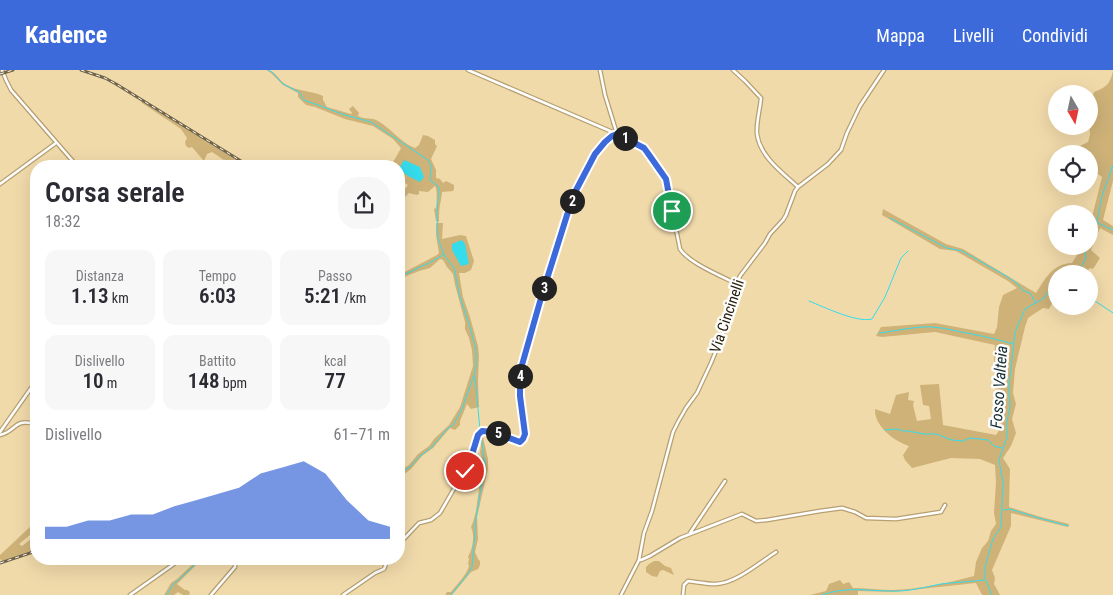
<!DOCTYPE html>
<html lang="it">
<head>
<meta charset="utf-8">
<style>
	body { margin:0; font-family:"Roboto Condensed",sans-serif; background:#f7f7f7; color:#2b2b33; height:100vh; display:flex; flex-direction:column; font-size:19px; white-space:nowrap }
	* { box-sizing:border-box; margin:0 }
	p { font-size:16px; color:#7c7c81 }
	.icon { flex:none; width:28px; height:28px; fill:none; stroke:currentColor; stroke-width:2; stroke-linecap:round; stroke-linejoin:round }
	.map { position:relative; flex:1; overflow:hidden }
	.details { position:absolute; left:30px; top:90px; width:375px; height:405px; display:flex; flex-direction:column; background:#fff; border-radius:20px; box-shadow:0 5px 20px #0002 }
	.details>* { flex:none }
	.needle { width:32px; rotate:171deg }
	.fabs { position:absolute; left:1048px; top:15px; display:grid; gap:10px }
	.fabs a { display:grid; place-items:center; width:50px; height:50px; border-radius:50%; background:#fff; box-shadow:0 5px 20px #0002; font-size:25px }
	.pin { position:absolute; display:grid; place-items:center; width:42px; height:42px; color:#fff; margin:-21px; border:2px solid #fff; border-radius:50%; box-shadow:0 1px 5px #0007 }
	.km { position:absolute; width:25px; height:25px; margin:-12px; border-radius:50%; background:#222; color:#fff; font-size:14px; line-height:25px; text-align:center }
	.round { display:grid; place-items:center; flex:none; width:52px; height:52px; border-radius:20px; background:#f7f7f7 }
	.head { display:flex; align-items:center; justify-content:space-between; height:85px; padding:0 15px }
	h1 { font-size:28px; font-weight:600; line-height:38px }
	.metrics { display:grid; grid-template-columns:repeat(3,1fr); gap:8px; height:85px; padding:5px 15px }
	.metrics div { display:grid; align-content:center; border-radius:12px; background:#f7f7f7; text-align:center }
	.metrics b { font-size:21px; font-weight:600 }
	.metrics small { font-size:14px; font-weight:400 }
	.metrics p { font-size:14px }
	.chart { height:140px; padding:10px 15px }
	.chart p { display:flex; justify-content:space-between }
	.chart svg { width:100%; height:90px; margin-top:5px; fill:#3d6ada; opacity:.7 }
	header { display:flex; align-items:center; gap:30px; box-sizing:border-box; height:70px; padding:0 25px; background:#3d6ada; color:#fff }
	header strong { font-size:24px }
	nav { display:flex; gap:28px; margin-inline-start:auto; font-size:18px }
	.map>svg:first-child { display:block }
	.green { fill:#ceb278 }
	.water { fill:#35dceb }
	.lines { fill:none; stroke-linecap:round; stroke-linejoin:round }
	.stream { stroke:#35dceb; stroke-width:1 }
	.minor-casing { stroke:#b6a072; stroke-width:5 }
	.minor { stroke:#fff; stroke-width:2.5 }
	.rail-casing { stroke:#726447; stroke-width:3 }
	.rail { stroke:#fdfdfd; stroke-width:1; stroke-dasharray:4; stroke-linecap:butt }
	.route-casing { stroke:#fff; stroke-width:10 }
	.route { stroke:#3d6ada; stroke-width:6 }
	.labels { text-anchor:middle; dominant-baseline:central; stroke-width:5; stroke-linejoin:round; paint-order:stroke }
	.street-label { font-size:15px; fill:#28200d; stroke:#fdfdfd }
	.water-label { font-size:16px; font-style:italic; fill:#142e31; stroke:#fdfdfd }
</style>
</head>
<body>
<header>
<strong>Kadence</strong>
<nav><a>Mappa</a><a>Livelli</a><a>Condividi</a></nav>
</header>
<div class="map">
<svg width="1113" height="525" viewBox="0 0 1113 525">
	<rect width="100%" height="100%" fill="#f1daaa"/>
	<path class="green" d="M266,0C275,0 278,9 285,14C298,22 310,20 323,26V30L327,37L351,44L352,43L349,39L353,36L359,43L358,46C365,50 372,47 378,51C392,59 401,73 415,78L419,75L423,65L428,66L435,70V74L437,76L431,89L436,100V108L440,109L443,113L446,111L454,115V119L453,121L442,122C442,125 441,128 441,130C439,137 439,145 439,152L436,151L434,139L436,138C437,131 437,125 436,118L435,116L428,122L419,121V124L417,125L409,123L403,129L399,127L408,115L399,109V96H391L401,78L393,69L373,56L345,49L315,37L306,35L298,27V23L283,15L271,3Z
		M1113,1V111L1103,150L1113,156V165L1100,158L1091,180L1100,188L1093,199L1090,198L1084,204H1056V226L1049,239L1043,238L1028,248L1025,257L1015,299L1013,323L1016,334L1012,349L1016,363L1011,376L1003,388L1010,399L1009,437L1041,447L1069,454L1068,457L1011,443V456L992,500L995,508L994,514L1000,525H982L976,513L892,522L858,521V525H810L826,521L829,514L840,510L843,514L849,512L853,518C866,518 879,520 892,520C920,519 948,513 974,506L976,492L982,478L988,471L991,461L996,454L994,443L996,412L995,395L980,389L951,388L912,398L905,390L903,385L909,376C894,371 874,356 875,339L890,344L896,325L909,322L908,330L914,331L913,335L917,351L931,349L929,336L923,335L920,315L939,314L943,355L996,365L1002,356L1000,349L1004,332L1002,324L990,314L993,311L996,312L994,288L995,275L935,262L882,267L876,266L881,257L935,253L994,264L997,257L999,237L1003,225L1017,218L1008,211L956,181L940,179L882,145L883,139L946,174L963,179L1036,223C1046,208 1052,194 1072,193L1077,185L1075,176H1089V159L1102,107L1089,98V84H1076L1072,80L1088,72L1090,65L1089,39L1094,22C1107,17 1110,14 1113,1Z
		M141,31L246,96H237C234,93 229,89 224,90L212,82L207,84L204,91L192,77L189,78L186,76L185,72L187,68L181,59L142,33Z
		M436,153H443L442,169L460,165L466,166L474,191L471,200L465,203H459L463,227L470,247L478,276L479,285L478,312L479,337L471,339L467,334L460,351V355L455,360L450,358L433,378L422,386L411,399L399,408V401L409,395L418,384L429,376L434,369L449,355L460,337L473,296L472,280L469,268L465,259V252L455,215L453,204L447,197L443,190L440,189L430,198L419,201L399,209V205L437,185L439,183L436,165Z
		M482,363L488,389V399L477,447L478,469L475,482L478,489L480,491V495L478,499L471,502L452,525H445L447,522H451C457,514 466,506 469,496L468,494L469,489L468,487C473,478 475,466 471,457L473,452L476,441L480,411L484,395L480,382L481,376L480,366Z
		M36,427V460L19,474L22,476L36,465V479L2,491L0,489V485L31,456L32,449L34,447Z
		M654,491H659L665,496L671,498L674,505L663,500L660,501L657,507L652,506L646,502V497L649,494Z
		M194,493L196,495L177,514L185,520H187L190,522L189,525H183L178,522L174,525H164L171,513L177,509Z"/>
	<path class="water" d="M404,90L420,97L424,107L420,112L408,106L399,99Z
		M462,170L465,174L469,194L461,196L452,180V174Z"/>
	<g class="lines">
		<path class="stream" d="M268,0L272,2L283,14L299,22L304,30L345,45L371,52L428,90L431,96L430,110L439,117L437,143L438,169L444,185L454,198L460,227L470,257L476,280V296L474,305L462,339L453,355L447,359L432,377L420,386L411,396L399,404
			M890,148L941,175L947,178L962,181L1008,207L1019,215L1022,220L1030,223L1036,233
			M1098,153L1113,160
			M1089,168L1096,156L1102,126L1113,95
			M1065,204L1067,202L1080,199L1086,188L1084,176
			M399,207L429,193L443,185
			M1089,227L1113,243
			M809,231C824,237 857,253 872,249L885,227L901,188L908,181
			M879,263C897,261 915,256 933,257C947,258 959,262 972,264C986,267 1000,270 1013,274
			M885,360L897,359L903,361H908L924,364H936L952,370L963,371L970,368L980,369L988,370L994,376L1002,378
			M1004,440L1010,439L1039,448L1068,456
			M167,525L172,516L201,489
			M451,525L467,505L472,497L476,449L485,393L480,360L475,307
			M822,525C847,516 866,521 891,521C908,522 925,517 941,514C956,512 970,512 984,510
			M992,525L984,506L986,493L993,469L1001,457L1003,413L999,390L1007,367V351L1010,337L1009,316L1015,262L1025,239L1044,228L1056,211"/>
		<defs>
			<path id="minor" d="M2,0L6,10L11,20L77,96
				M468,0L617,64L644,78L659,99L666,109L680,179C689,193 721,206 737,214
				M733,0L745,11L761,28C760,40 756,53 757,64C760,87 783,103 798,117
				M0,114L56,73
				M0,362L36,311
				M0,365C18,361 12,348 36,354
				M690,463L725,411
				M399,474L419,453L431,450L440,443L470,391L479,363C491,356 509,367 520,372L523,369L525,364L520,326V302L541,228L573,126L595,84L605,72L612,66L617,64L605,25L600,0
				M639,490H641L650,486L680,468L742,444L756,451L767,450L820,441L842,438L855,442L866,448L896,449L941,442L945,435
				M130,525L181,489
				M211,525L235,497V489
				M343,525L375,503L384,499L388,489
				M621,525L639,490L644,463L652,441L673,362L678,352L686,338L697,323L711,293L731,244L737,214L740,206L765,173L770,164L783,150L786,145L795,121L798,117L828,94L841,80L847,63L860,36L884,0
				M683,525L684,515L688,511C697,512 707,514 716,514C736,513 759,493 776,482"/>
		</defs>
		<use href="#minor" class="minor-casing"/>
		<use href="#minor" class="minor"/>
		<defs>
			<path id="rail" d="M81,0L105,8L116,14L249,96
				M0,4L13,0
				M0,493L36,481"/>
		</defs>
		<use href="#rail" class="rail-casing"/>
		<use href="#rail" class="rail"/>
	</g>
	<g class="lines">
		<defs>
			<path id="route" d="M465,401L470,391L478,365L482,361L493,362L520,372L523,369L525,364L520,326V302L541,228L573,126L595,84L605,72L612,66L617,64L644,78L647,82L666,109L672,141"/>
		</defs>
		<use href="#route" class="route-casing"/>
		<use href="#route" class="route"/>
	</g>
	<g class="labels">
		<g class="street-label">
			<text transform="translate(727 246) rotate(-71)">Via Cincinelli</text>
		</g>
		<g class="water-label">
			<text transform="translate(999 317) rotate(-86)">Fosso Valteia</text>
		</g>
	</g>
</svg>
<div class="fabs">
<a><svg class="needle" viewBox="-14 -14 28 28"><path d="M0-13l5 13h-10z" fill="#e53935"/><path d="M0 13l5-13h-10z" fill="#7c7c81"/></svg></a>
<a><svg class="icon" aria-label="locate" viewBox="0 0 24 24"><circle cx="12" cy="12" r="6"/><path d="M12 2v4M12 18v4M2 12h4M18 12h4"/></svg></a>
<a>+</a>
<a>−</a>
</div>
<div class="pin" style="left:672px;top:141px;background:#1e9e55"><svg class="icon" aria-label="arrive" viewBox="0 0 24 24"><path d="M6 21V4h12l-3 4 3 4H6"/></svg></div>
<div class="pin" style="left:465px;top:401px;background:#d93025"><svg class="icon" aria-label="check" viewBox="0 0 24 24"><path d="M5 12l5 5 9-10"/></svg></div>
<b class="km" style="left:625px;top:68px">1</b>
<b class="km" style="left:572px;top:131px">2</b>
<b class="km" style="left:544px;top:218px">3</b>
<b class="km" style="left:520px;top:306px">4</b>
<b class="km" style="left:498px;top:363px">5</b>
<section class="details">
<div class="head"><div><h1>Corsa serale</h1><p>18:32</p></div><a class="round"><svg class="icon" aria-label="share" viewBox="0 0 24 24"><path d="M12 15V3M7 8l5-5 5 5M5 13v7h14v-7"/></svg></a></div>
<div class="metrics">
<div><p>Distanza</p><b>1.13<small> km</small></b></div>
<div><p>Tempo</p><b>6:03</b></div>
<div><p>Passo</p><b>5:21<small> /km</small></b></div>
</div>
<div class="metrics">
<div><p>Dislivello</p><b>10<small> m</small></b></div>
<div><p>Battito</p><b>148<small> bpm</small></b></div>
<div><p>kcal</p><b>77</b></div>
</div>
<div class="chart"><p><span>Dislivello</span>61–71 m</p>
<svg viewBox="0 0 160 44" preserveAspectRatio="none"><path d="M0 44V38L10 38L20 35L30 35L40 32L50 32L60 28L70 25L80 22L90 19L100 12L110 9L120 6L130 12L140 25L150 35L160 38V44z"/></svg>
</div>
</section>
</div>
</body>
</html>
